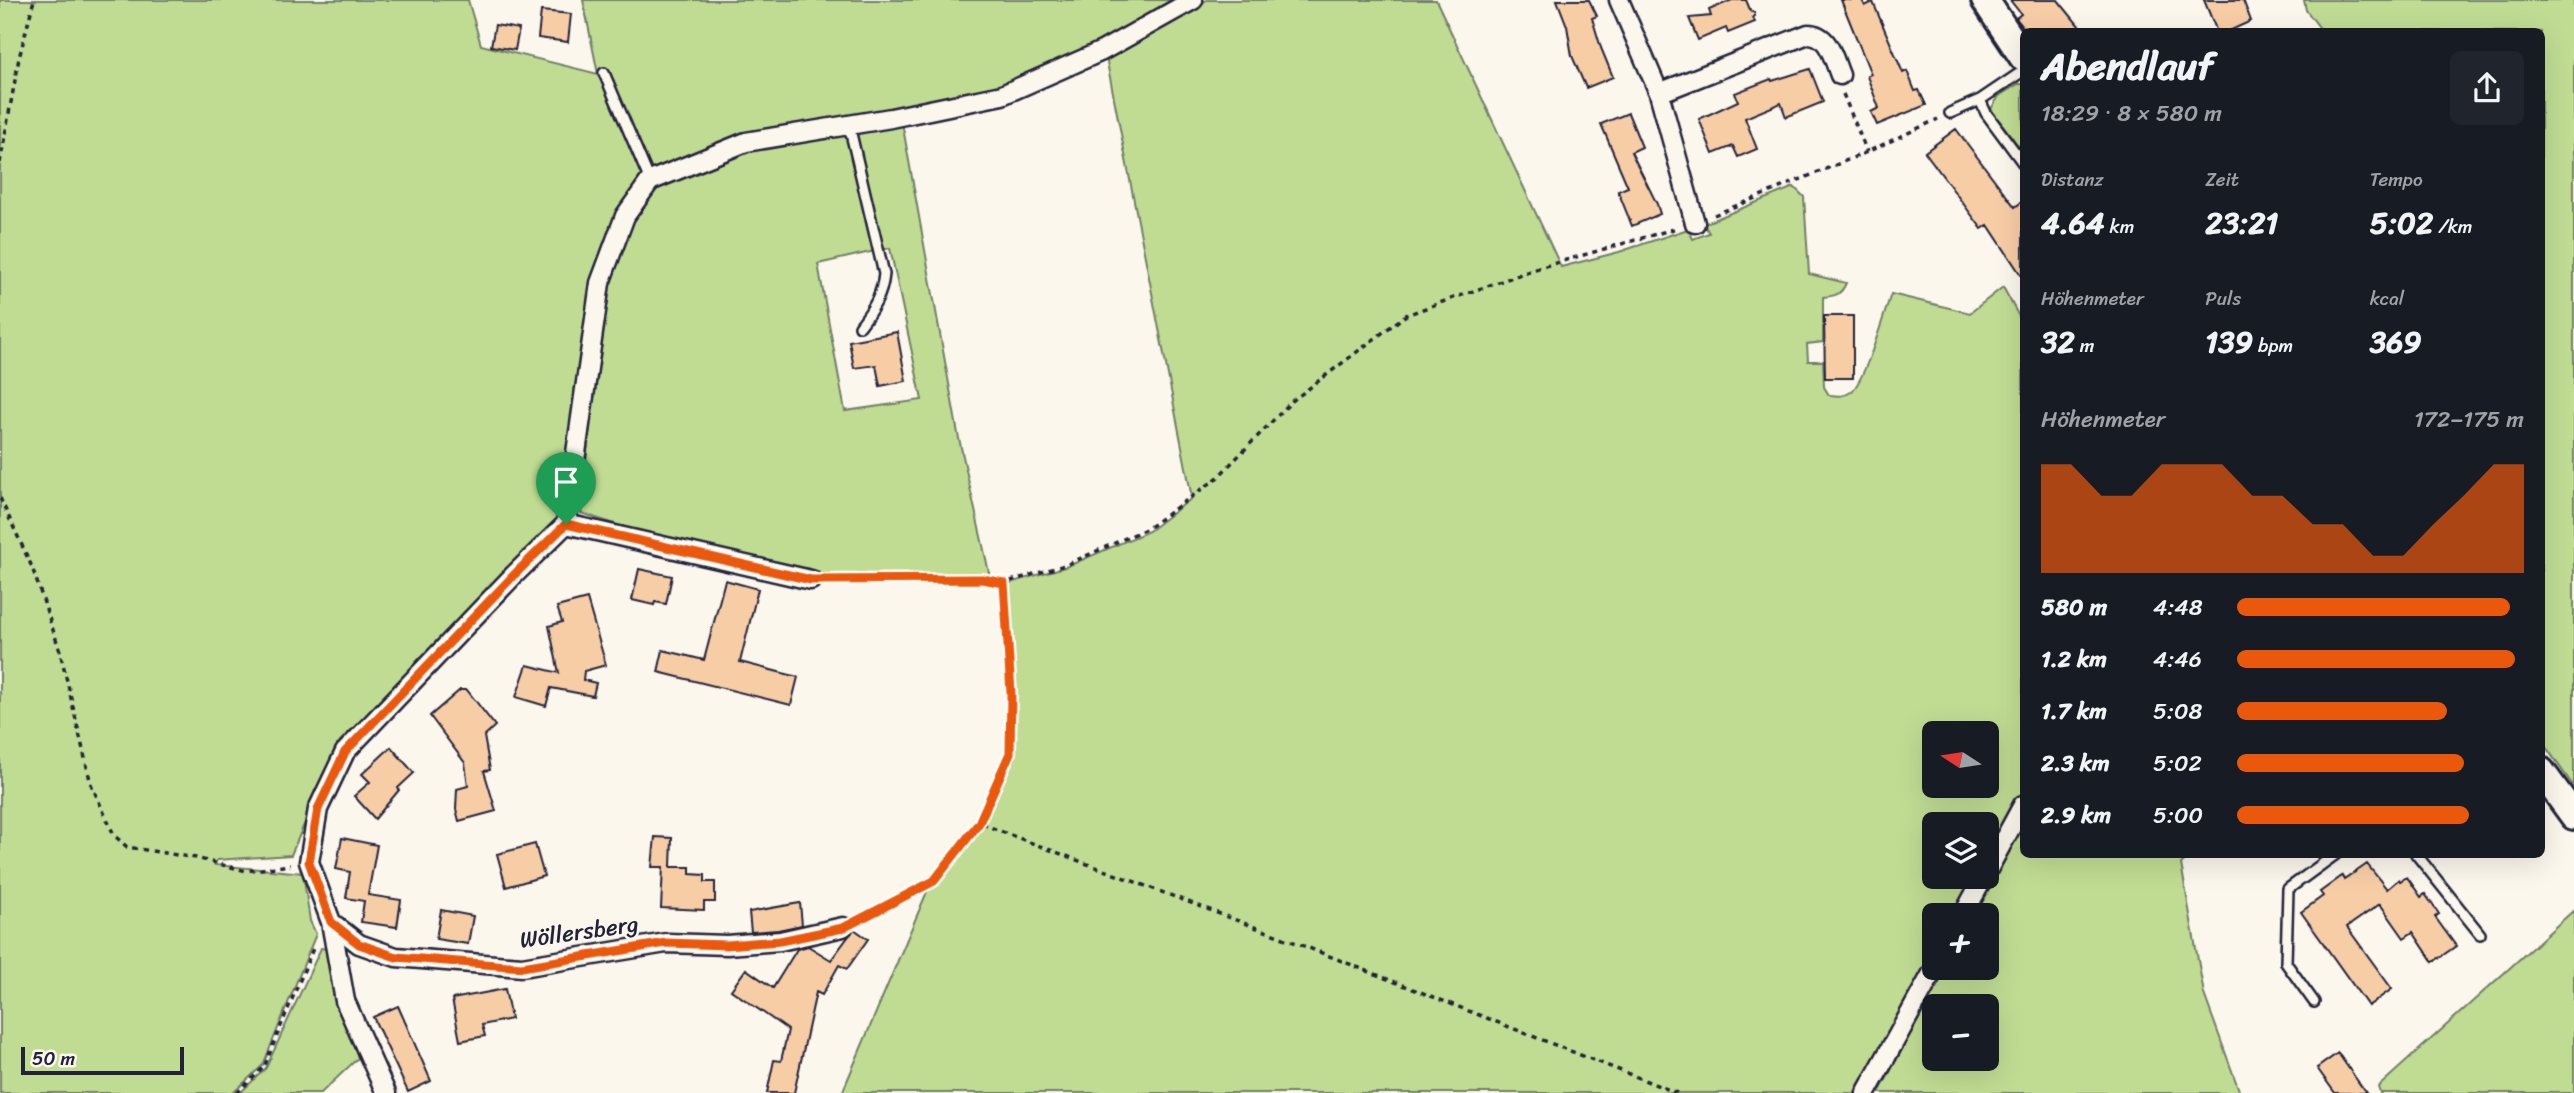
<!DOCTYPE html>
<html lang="de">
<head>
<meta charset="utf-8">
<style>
	body { margin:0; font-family:Sriracha,sans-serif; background:#20242c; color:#f1f3f6; height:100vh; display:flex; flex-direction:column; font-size:26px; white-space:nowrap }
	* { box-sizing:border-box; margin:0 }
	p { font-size:23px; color:#9ea1a6 }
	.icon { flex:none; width:38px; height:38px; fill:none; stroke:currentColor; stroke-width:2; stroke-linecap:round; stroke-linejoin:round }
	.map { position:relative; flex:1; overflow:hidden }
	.sheet { position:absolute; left:2020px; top:28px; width:525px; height:830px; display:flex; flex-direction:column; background:#171b24; border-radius:10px; box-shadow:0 7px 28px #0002 }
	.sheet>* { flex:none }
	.needle { width:46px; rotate:282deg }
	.fabs { position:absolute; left:1922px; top:721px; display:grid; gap:14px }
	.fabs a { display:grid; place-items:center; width:77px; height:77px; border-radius:10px; background:#171b24; box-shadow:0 7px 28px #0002; font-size:35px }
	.scale { position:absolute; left:21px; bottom:18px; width:163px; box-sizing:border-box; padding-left:7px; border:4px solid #22223b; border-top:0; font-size:19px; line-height:24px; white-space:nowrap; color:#22223b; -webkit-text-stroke:5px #fbf7ec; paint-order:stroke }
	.pin { position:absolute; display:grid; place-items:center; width:60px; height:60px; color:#fff; margin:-72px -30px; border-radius:50% 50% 50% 0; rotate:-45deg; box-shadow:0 0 7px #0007 }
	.pin .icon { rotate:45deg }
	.round { display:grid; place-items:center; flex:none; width:74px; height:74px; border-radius:10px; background:#20242c }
	.summary { display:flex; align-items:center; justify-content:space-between; height:119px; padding:0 21px }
	h1 { font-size:38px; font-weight:700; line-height:52px }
	.stats { display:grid; grid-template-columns:repeat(3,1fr); gap:10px; height:119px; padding:7px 21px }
	.stats div { display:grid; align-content:center }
	.stats b { font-size:30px; font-weight:700 }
	.stats small { font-size:19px; font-weight:400 }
	.stats p { font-size:19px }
	.chart { height:196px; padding:14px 21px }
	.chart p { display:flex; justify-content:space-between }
	.chart svg { width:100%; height:126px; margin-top:7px; fill:#ea580c; opacity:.7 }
	ul { padding:0 21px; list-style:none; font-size:23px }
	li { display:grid; grid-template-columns:112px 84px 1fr; align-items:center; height:52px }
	li i { height:18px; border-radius:9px; background:#ea580c }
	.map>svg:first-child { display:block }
	.green { fill:#c0dc93; stroke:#717f67; stroke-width:2; fill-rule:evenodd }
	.building { fill:#f7cda6; stroke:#22223b; stroke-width:2 }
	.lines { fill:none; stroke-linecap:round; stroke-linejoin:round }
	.lane-casing { stroke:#22223b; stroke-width:14 }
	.street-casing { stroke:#22223b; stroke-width:23 }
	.secondary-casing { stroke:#22223b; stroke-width:32 }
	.path { stroke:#22223b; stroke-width:3.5; stroke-dasharray:5 5; stroke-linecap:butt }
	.lane { stroke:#fbf7ec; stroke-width:9 }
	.street { stroke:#fbf7ec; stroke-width:18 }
	.secondary { stroke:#fbf7ec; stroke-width:26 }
	.route-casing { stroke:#fff; stroke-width:14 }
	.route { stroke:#ea580c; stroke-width:9 }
	.labels { text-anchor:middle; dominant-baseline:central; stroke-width:5; stroke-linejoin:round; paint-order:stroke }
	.street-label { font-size:23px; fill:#22223b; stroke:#fbf7ec }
</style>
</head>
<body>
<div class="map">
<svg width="2574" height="1093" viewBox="0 0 2574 1093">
	<rect width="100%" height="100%" fill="#fbf7ec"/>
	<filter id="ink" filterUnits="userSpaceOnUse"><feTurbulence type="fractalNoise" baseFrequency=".0143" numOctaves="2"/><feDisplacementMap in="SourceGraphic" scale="14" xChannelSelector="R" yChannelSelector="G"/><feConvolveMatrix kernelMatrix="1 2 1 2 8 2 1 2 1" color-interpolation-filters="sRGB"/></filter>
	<g filter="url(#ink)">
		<path class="green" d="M0,0H468L481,45L598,74L583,0H1184L1002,91L849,120L653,177L608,70L599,74L646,181L622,215L564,513L511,572L340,741L291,855L217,860L215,865L303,873L310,921L316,934L263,1065L233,1093H0Z
			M1207,0H1436L1561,267L1619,252L1688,229L1693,239L1709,233L1705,226L1706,223L1794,187L1804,197L1809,274L1846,283C1841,295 1835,296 1823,297V342L1807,344L1808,361H1823L1824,387L1829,395C1837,396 1844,397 1851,392C1865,381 1884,314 1891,294L1970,313L2003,287L2023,324V796L1986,864V824H1934V877H1979L1959,915H1934V962L1863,1093H842L929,887L936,883L983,822L1012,755L1014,690L1006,584L1068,566L1149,531L1192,498L1106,57ZM1934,733H1986V786H1934Z
			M2304,0H2574V787L2541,740V32L2322,31L2306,10Z
			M2018,84H2023V152L1991,109L1999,96Z
			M902,122L958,434L990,577H811L698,551L581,513L604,284L628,218L653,184L747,147L847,129L875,251L818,264L845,411L922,400L890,248L881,250L854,129Z
			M2023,820V854H2192L2181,864L2204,994L2240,1093H1879L1945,968H1986V915H1973ZM1934,1006H1986V1059H1934Z
			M2574,910V1093H2380L2378,1087Z
			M321,948L329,949L337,996L358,1058L321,1093H240L266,1068Z"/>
		<path class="building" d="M1557,0H1589L1597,16L1592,18L1601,48L1613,77L1586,88L1572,56L1567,26Z
			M1732,0H1746L1751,12H1754L1755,16L1753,17L1755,22L1728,33L1726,28L1698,40L1689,18L1711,16L1709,10Z
			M1841,0H1862L1865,6L1873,2L1903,73L1907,71L1915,91L1919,90L1926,105L1877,125L1871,112L1879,108L1867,76L1871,74Z
			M2010,0H2058L2084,32H2027L2016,18L2021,14Z
			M2204,0H2243L2251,21L2227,32H2217Z
			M541,11L571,14L568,42L538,38Z
			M495,25L519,29L515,50L491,46Z
			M1810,69L1823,102L1786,117L1781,103L1745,118L1757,149L1738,157L1733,146L1713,154L1699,119L1738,101L1735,93L1771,79L1772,81Z
			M1628,113L1642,147L1631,152L1657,204L1660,214L1632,226L1618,191L1628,187L1601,124Z
			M1956,129L2015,207L2023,201V278L1988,225L1982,229L1925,152Z
			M1824,316H1853V378H1825Z
			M897,332L906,381L880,386L876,365L854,368L849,341Z
			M639,569L672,576L666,604L655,602L654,605L632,600Z
			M725,580L758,589L740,662L798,677L791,705L658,672L663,650L704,660Z
			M587,599L606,665L584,671L583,680L596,683L593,696L551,688L546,706L516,697L527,665L559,673L549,626L562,622L557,607Z
			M460,690H467L495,726L484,736L490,770L484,771L496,811L459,821L456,809L457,789L468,786L465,763L430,716Z
			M391,747L414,773L398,788L399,790L375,819L354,796L370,782L362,774Z
			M655,837L672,838L671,867H690V874L705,875V882H715V902H704V910L661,908L663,867H652Z
			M342,838L377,845L368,895L401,900L397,927L361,922L364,901L346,898L350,872L336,869Z
			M535,844L544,876L506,887L497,854Z
			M2367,864L2387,889L2399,879L2400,881L2407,877L2421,897L2425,894L2439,914L2435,917L2456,946L2433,962L2413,932L2404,938L2380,904L2347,927L2392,989L2368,1006L2301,912L2323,896L2320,892L2342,876L2344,880Z
			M800,903L802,925L778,930L751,932L749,912Z
			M441,910L473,916L468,944L436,939Z
			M854,929L868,939L847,969L839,965L822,995L816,992L794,1093H767L774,1060L781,1061L788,1030L731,990L746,969L773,988L797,949L808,946L831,960Z
			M505,989L511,1019L482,1025L485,1036L460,1041L452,999Z
			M398,1006L431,1081L408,1092L373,1017Z
			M2338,1053L2366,1093H2335L2317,1068Z"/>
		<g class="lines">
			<defs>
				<path id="lane" d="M2023,71L1980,100L1986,113L2023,163
					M604,73L650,181
					M1950,113L1980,100
					M849,125L884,274C882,296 873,309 860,326
					M2416,854L2480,934
					M2314,1002L2286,963L2288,889L2336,854"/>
				<path id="street" d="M1619,0L1659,93L1695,223
					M1659,93L1808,34C1829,34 1833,58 1840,75
					M566,524L811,580
					M1986,873L2023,805
					M1963,915L1984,877
					M331,922L345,1001L386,1093
					M843,927L780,941L727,945L666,943L522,967L396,957L359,944L331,922L309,862L318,809L345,752L514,575L566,524L600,283L625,216L650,181L746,142L891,118L1002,95L1102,51L1193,0
					M1866,1093L1935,968"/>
				<path id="secondary" d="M1985,0L2023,57
					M2541,771L2574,816"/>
			</defs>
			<use href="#lane" class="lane-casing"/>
			<use href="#street" class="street-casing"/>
			<use href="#secondary" class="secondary-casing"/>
			<path class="path" d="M1843,94L1867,152
				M0,163L19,58L34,0
				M1714,215L1867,152L1938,119
				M0,498L32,567L60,651L91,784L114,835L127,847L196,858L246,871L290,865
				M831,580L982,579L1004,583L1068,564L1148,528L1216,479L1292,401L1406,315L1535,269L1677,228
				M979,823L1009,753L1011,693L1004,583
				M860,919L934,881L979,823L1281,937L1677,1093
				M237,1093L264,1067L314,946"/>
			<use href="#lane" class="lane"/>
			<use href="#street" class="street"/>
			<use href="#secondary" class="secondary"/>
		</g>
	</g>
	<g class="lines" filter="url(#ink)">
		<defs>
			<path id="route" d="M566,524L811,580L982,579L1004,583L1011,693L1010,753L979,823L934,881L843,928L780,941L727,945L666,943L522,967L396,957L359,944L331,922L309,862L318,809L345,752L514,575Z"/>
		</defs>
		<use href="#route" class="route-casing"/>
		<use href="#route" class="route"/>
	</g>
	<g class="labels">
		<g class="street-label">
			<text transform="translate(579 932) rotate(-8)">Wöllersberg</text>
		</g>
	</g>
</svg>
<div class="fabs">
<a><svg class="needle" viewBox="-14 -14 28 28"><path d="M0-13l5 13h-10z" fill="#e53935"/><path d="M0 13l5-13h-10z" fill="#9ea1a6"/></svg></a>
<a><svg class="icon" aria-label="layers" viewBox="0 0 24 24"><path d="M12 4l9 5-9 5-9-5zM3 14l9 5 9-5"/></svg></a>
<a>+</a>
<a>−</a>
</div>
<div class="scale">50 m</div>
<div class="pin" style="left:566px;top:524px;background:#1e9e55"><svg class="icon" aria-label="arrive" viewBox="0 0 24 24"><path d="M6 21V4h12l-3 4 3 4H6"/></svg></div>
<section class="sheet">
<div class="summary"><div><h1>Abendlauf</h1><p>18:29 · 8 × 580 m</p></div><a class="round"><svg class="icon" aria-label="share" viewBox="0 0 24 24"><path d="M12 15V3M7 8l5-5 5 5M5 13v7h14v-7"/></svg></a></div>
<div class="stats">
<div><p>Distanz</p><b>4.64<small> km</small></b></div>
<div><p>Zeit</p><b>23:21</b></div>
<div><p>Tempo</p><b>5:02<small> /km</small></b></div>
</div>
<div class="stats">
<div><p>Höhenmeter</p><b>32<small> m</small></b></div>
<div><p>Puls</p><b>139<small> bpm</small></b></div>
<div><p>kcal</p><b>369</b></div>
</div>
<div class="chart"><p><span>Höhenmeter</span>172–175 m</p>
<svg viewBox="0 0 160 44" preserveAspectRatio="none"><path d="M0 44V6L10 6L20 17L30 17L40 6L50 6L60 6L70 17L80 17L90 27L100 27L110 38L120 38L130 27L140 17L150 6L160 6V44z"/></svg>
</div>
<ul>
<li><b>580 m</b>4:48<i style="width:95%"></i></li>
<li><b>1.2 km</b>4:46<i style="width:97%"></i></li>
<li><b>1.7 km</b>5:08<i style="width:73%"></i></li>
<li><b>2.3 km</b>5:02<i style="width:79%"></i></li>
<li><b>2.9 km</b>5:00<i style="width:81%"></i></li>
</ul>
</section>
</div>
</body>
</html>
